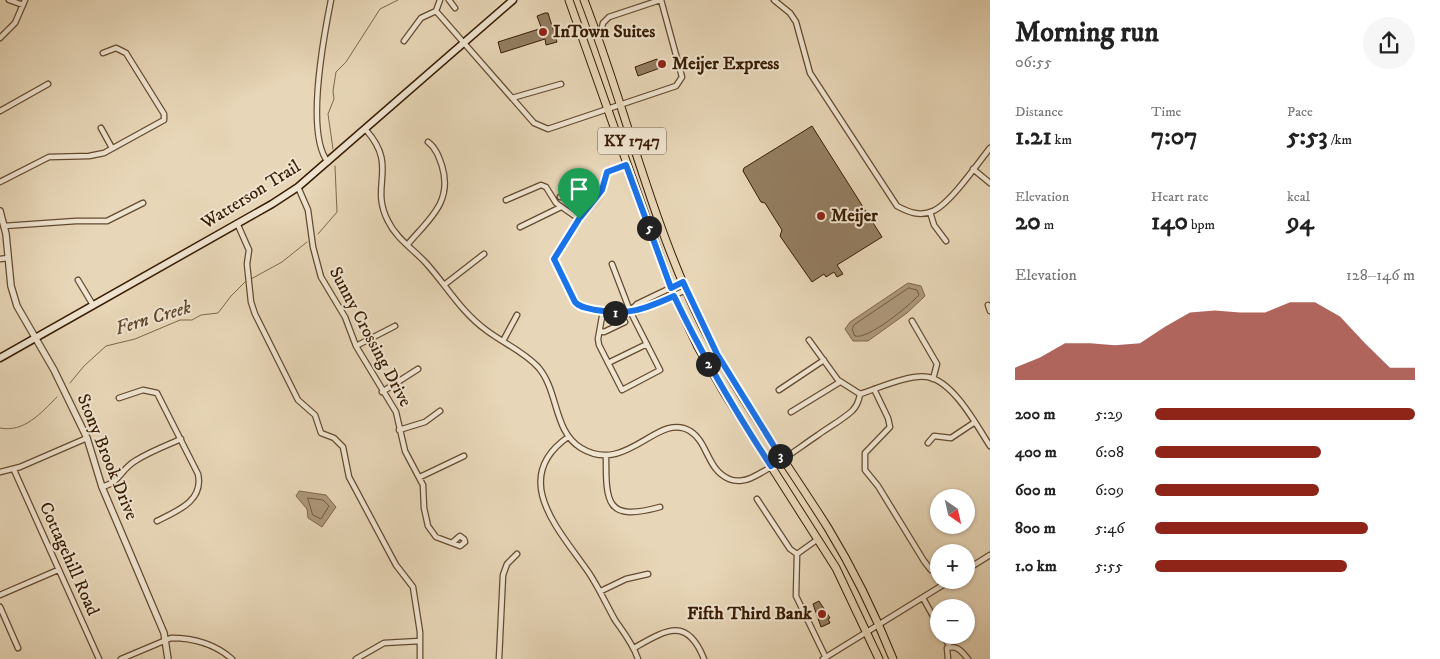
<!DOCTYPE html>
<html lang="en">
<head>
<meta charset="utf-8">
<style>
	body { margin:0; font-family:"IM FELL DW Pica",serif; background:#f6f6f6; color:#222; height:100vh; display:flex; flex-direction:column; font-size:19px; white-space:nowrap }
	* { box-sizing:border-box; margin:0 }
	p { font-size:16px; color:#767676 }
	.icon { flex:none; width:28px; height:28px; fill:none; stroke:currentColor; stroke-width:2; stroke-linecap:round; stroke-linejoin:round }
	.map { position:relative; flex:1; overflow:hidden }
	.side { display:flex; flex-direction:column; background:#fff; width:450px }
	.side>* { flex:none }
	.needle { width:32px; rotate:146deg }
	.tools { position:absolute; left:930px; top:489px; display:grid; gap:10px }
	.tools a { display:grid; place-items:center; width:45px; height:45px; border-radius:50%; background:#fff; box-shadow:0 1px 4px #0004; font-size:25px }
	.pin { position:absolute; display:grid; place-items:center; width:42px; height:42px; color:#fff; margin:-51px -21px; border-radius:50% 50% 50% 0; rotate:-45deg; box-shadow:0 0 5px #0007 }
	.pin .icon { rotate:45deg }
	.km { position:absolute; width:25px; height:25px; margin:-12px; border-radius:50%; background:#222; color:#fff; font-size:14px; line-height:25px; text-align:center }
	.round { display:grid; place-items:center; flex:none; width:52px; height:52px; border-radius:26px; background:#f6f6f6 }
	.summary { display:flex; align-items:center; justify-content:space-between; height:85px; padding:0 25px }
	h1 { font-size:28px; font-weight:700; line-height:38px }
	.stats { display:grid; grid-template-columns:repeat(3,1fr); gap:8px; height:85px; padding:5px 25px }
	.stats div { display:grid; align-content:center }
	.stats b { font-size:25px; font-weight:700 }
	.stats small { font-size:14px; font-weight:400 }
	.stats p { font-size:14px }
	.chart { height:140px; padding:10px 25px }
	.chart p { display:flex; justify-content:space-between }
	.chart svg { width:100%; height:90px; margin-top:5px; fill:#8f2418; opacity:.7 }
	ul { padding:0 25px; list-style:none; font-size:16px }
	li { display:grid; grid-template-columns:80px 60px 1fr; align-items:center; height:38px }
	li i { height:12px; border-radius:6px; background:#8f2418 }
	main { display:flex; flex:1; min-height:0 }
	.map>svg:first-child { display:block }
	.water { fill:#ac977a; stroke:#7e664a }
	.lines { fill:none; stroke-linecap:round; stroke-linejoin:round }
	.shore { stroke:#725a3e; stroke-width:1 }
	.stream { stroke:#7e664a; stroke-width:1 }
	.building { fill:#937d61; stroke:#381c03 }
	.minor-casing { stroke:#644a30; stroke-width:7 }
	.tertiary-casing { stroke:#644a30; stroke-width:8 }
	.secondary-casing { stroke:#381c03; stroke-width:9 }
	.primary-casing { stroke:#381c03; stroke-width:9 }
	.minor { stroke:#efe4d0; stroke-width:4.5 }
	.tertiary { stroke:#efe4d0; stroke-width:5.5 }
	.secondary { stroke:#efe4d0; stroke-width:6 }
	.primary { stroke:#e7d6b7; stroke-width:7 }
	.route-casing { stroke:#fff; stroke-width:10 }
	.route { stroke:#1a73e8; stroke-width:6 }
	.poi-dot { fill:#8f2418; stroke:#efe4d0; stroke-width:2 }
	.labels { text-anchor:middle; dominant-baseline:central; stroke-width:4; stroke-linejoin:round; paint-order:stroke }
	.shield { fill:#efe4d0; stroke:#6f5840; stroke-width:1 }
	.shield-label { font-size:16px; font-weight:bold; fill:#381c03 }
	.poi-label { font-size:18px; font-weight:bold; fill:#381c03; stroke:#efe4d0; text-anchor:start }
	.street-label { font-size:18px; fill:#381c03; stroke:#efe4d0 }
	.water-label { font-size:19px; font-style:italic; fill:#61472d; stroke:#efe4d0 }
</style>
</head>
<body>
<main>
<div class="map">
<svg width="990" height="659" viewBox="0 0 990 659">
	<rect width="100%" height="100%" fill="#e7d6b7"/>
	<filter id="stains"><feTurbulence type="fractalNoise" baseFrequency=".004" numOctaves="4"/><feColorMatrix values="0 0 0 0 .2 0 0 0 0 .09 0 0 0 0 .02 0 0 0 .5 -.17"/></filter>
	<radialGradient id="worn" r=".72"><stop offset=".6" stop-color="#630" stop-opacity="0"/><stop offset="1" stop-color="#630" stop-opacity=".3"/></radialGradient>
	<path class="water" d="M908,283L921,286L925,296L907,313L868,341H853L845,329L850,322Z
		M299,491L326,495L336,507L322,527L308,518L307,509L296,496Z"/>
	<g class="lines">
		<path class="shore" d="M909,288L917,290L919,295C910,305 868,340 855,336L852,329L854,325Z
			M308,498L323,500L329,506L321,519L313,515Z"/>
		<path class="stream" d="M333,149L328,114L334,99L333,91L336,72L346,62L380,9L398,0
			M318,234L337,212L335,166
			M251,279L282,262L307,242
			M70,383L84,366L106,346L135,339L180,320H192L201,315L218,313L231,296L245,282
			M0,428C24,433 41,413 57,397"/>
	</g>
	<path class="building" d="M545,13H548L557,42L546,45L545,39L501,53L498,42L539,29L541,27L537,16Z
		M657,59L660,68L638,76L635,67Z
		M812,126L882,237L837,265L843,274L837,277L834,272L826,277L824,274L812,282L780,236L782,230L765,203L761,202L743,171L744,168Z
		M819,601L830,618L828,619L830,623L821,627L813,604Z"/>
	<g class="lines">
		<defs>
			<path id="minor" d="M9,0L23,5
				M449,0L455,8
				M774,0L790,13L796,22L810,73L897,206C908,212 920,217 933,211C950,204 978,163 990,148
				M436,11L534,123L548,129L676,86L682,77L661,0
				M600,37L603,23L609,17L660,0
				M0,38L15,23L25,0
				M404,41L421,18L436,11L440,0
				M512,98L561,84
				M0,111L48,84
				M101,128L112,148
				M366,130C399,167 369,185 388,221C396,238 413,249 426,263C446,285 461,312 486,330C503,343 523,351 538,367C559,391 553,431 581,448C627,476 658,411 690,431C708,442 707,470 729,479C736,482 745,481 751,478C775,467 797,449 818,435C829,427 842,420 852,411C857,406 859,401 860,394C879,388 909,374 928,377C954,382 977,426 990,446
				M328,162C305,134 324,35 331,0
				M626,165L607,172L602,190L579,219L554,259L575,302L584,307L615,313L639,311L686,290
				M973,169L990,183
				M0,182L49,157L89,156L104,153L164,120V114L126,53L116,48L103,53
				M298,187L308,210L313,247L321,277L345,317L356,346L396,412L405,451L423,485L424,508L428,526L436,537L460,546L465,542L464,539L460,536L453,542
				M560,197L603,187
				M506,200L541,185L546,187L556,203L579,219
				M930,212L934,225L946,241
				M237,223L249,250L247,264L251,302L255,314L298,400L315,415L321,433L334,438L343,447L349,477L396,565L413,587L420,632V659
				M4,226L76,221H107L143,203
				M520,227L561,207
				M408,244C429,219 453,202 442,166C439,157 436,148 428,142
				M0,259L8,258
				M78,280L93,305
				M444,285L484,254
				M988,305L990,311
				M603,311L598,339L599,345L622,390L660,370L630,311L612,264
				M630,311L637,304L683,282
				M912,321L937,364L933,379
				M600,331L604,332L625,322
				M809,340L838,380L860,394
				M503,341L517,315
				M356,346L395,326
				M608,363L647,344
				M874,389L888,418L890,427L865,453V470L878,486L924,561L931,570H939
				M779,390L824,360
				M382,392L418,369
				M119,398L143,390L157,393L198,474C204,501 177,511 157,521
				M791,412L840,382
				M399,430L425,422L440,411
				M568,437C508,479 561,532 589,573C599,588 606,604 615,620C624,633 633,644 638,659
				M928,443L934,436L951,438L975,422
				M606,456C606,503 606,522 660,507
				M14,470L99,659
				M0,472L20,467L87,438
				M420,477L464,456
				M102,487C122,481 119,471 135,461C149,452 165,446 181,439
				M757,499L790,549L797,554
				M797,554L796,596L826,658
				M797,554L818,539
				M966,570L990,555
				M601,591L626,579L648,574
				M0,595L58,570
				M923,598L939,627
				M0,607L18,648
				M943,635L950,647
				M634,648C666,630 687,616 704,659
				M121,659L171,638C192,638 215,644 232,659
				M356,659L384,643L420,641
				M499,659L503,575L507,564L517,554
				M823,659L951,580
				M948,659L947,648C958,645 962,652 968,659"/>
			<path id="tertiary" d="M0,211L6,234L11,286L17,306L54,370L87,438L102,487L164,633L168,659"/>
			<path id="secondary" d="M0,358L272,204L298,187L513,0"/>
			<path id="primary" d="M569,0L674,296L698,347L725,394L836,568L879,659
				M584,0C626,109 652,225 704,329C739,399 786,461 828,528C853,569 875,614 893,659"/>
		</defs>
		<use href="#minor" class="minor-casing"/>
		<use href="#tertiary" class="tertiary-casing"/>
		<use href="#secondary" class="secondary-casing"/>
		<use href="#primary" class="primary-casing"/>
		<use href="#minor" class="minor"/>
		<use href="#tertiary" class="tertiary"/>
		<use href="#secondary" class="secondary"/>
		<use href="#primary" class="primary"/>
	</g>
	<g class="lines">
		<defs>
			<path id="route" d="M626,165L671,288L683,282L717,354L782,459L771,466C735,411 702,355 674,296C645,309 628,316 596,310C588,308 580,308 575,302L554,259L579,219L602,190L607,172Z"/>
		</defs>
		<use href="#route" class="route-casing"/>
		<use href="#route" class="route"/>
	</g>
	<g class="poi-dot">
		<circle cx="543" cy="32" r="5"/>
		<circle cx="662" cy="64" r="5"/>
		<circle cx="821" cy="216" r="5"/>
		<circle cx="822" cy="614" r="5"/>
	</g>
	<g class="labels">
		<rect class="shield" x="598" y="127.5" width="68" height="27" rx="4"/>
		<g class="shield-label">
			<text x="632" y="141">KY 1747</text>
		</g>
		<g class="poi-label">
			<text x="553" y="32">InTown Suites</text>
			<text x="672" y="64">Meijer Express</text>
			<text x="831" y="216">Meijer</text>
			<text x="812" y="614" text-anchor="end">Fifth Third Bank</text>
		</g>
		<g class="street-label">
			<text transform="translate(251 195) rotate(-32)">Watterson Trail</text>
			<text transform="translate(370 337) rotate(62)">Sunny Crossing Drive</text>
			<text transform="translate(107 457) rotate(68)">Stony Brook Drive</text>
			<text transform="translate(69 559) rotate(66)">Cottagehill Road</text>
		</g>
		<g class="water-label">
			<text transform="translate(153 318) rotate(-17)">Fern Creek</text>
		</g>
	</g>
	<rect width="100%" height="100%" filter="url(#stains)"/>
	<rect width="100%" height="100%" fill="url(#worn)"/>
</svg>
<div class="tools">
<a><svg class="needle" viewBox="-14 -14 28 28"><path d="M0-13l5 13h-10z" fill="#e53935"/><path d="M0 13l5-13h-10z" fill="#767676"/></svg></a>
<a>+</a>
<a>−</a>
</div>
<div class="pin" style="left:579px;top:219px;background:#1e9e55"><svg class="icon" aria-label="arrive" viewBox="0 0 24 24"><path d="M6 21V4h12l-3 4 3 4H6"/></svg></div>
<b class="km" style="left:615px;top:313px">1</b>
<b class="km" style="left:708px;top:364px">2</b>
<b class="km" style="left:780px;top:456px">3</b>
<b class="km" style="left:649px;top:228px">5</b>
</div>
<section class="side">
<div class="summary"><div><h1>Morning run</h1><p>06:55</p></div><a class="round"><svg class="icon" aria-label="share" viewBox="0 0 24 24"><path d="M12 15V3M7 8l5-5 5 5M5 13v7h14v-7"/></svg></a></div>
<div class="stats">
<div><p>Distance</p><b>1.21<small> km</small></b></div>
<div><p>Time</p><b>7:07</b></div>
<div><p>Pace</p><b>5:53<small> /km</small></b></div>
</div>
<div class="stats">
<div><p>Elevation</p><b>20<small> m</small></b></div>
<div><p>Heart rate</p><b>140<small> bpm</small></b></div>
<div><p>kcal</p><b>94</b></div>
</div>
<div class="chart"><p><span>Elevation</span>128–146 m</p>
<svg viewBox="0 0 160 44" preserveAspectRatio="none"><path d="M0 44V38L10 33L20 26L30 26L40 27L50 26L60 18L70 11L80 10L90 11L100 11L110 6L120 6L130 13L140 26L150 38L160 38V44z"/></svg>
</div>
<ul>
<li><b>200 m</b>5:29<i style="width:100%"></i></li>
<li><b>400 m</b>6:08<i style="width:64%"></i></li>
<li><b>600 m</b>6:09<i style="width:63%"></i></li>
<li><b>800 m</b>5:46<i style="width:82%"></i></li>
<li><b>1.0 km</b>5:55<i style="width:74%"></i></li>
</ul>
</section>
</main>
</body>
</html>
